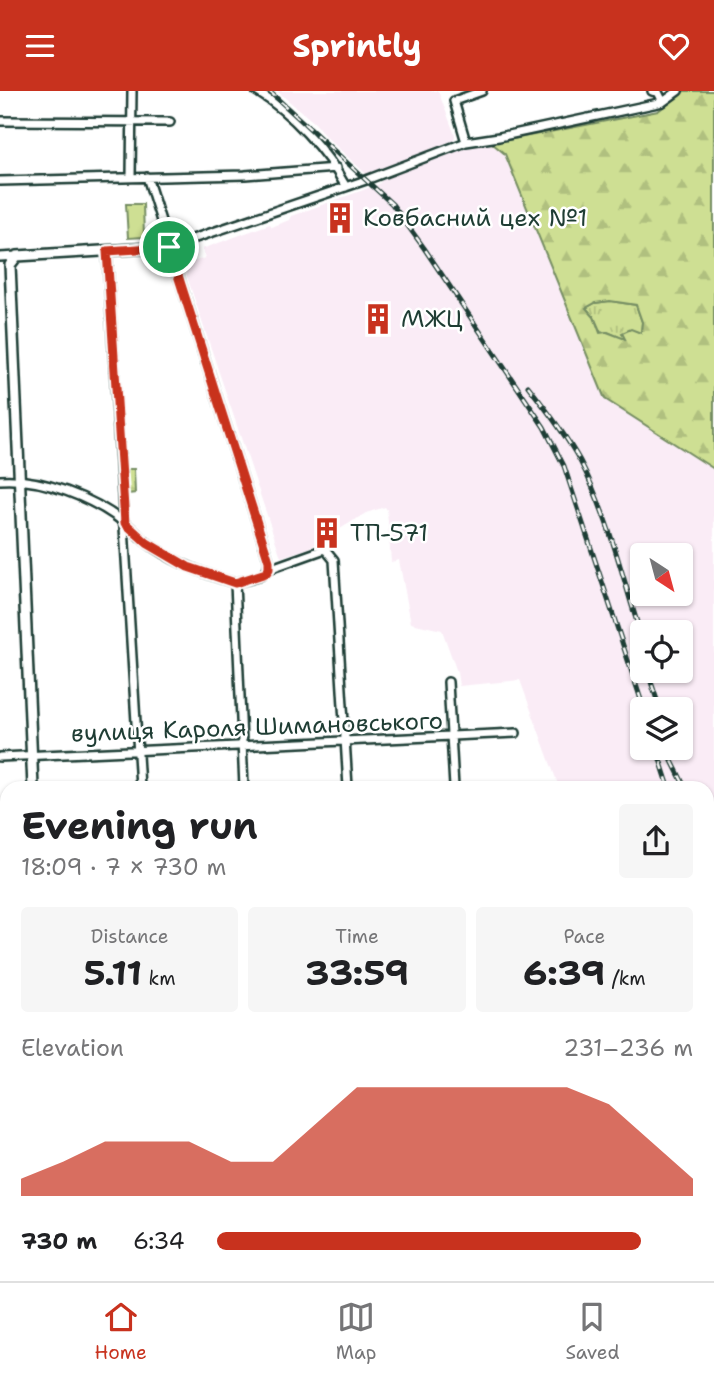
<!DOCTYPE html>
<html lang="en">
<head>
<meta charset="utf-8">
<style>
	body { margin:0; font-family:"Shantell Sans",sans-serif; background:#f6f6f6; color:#202124; height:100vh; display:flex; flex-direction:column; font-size:26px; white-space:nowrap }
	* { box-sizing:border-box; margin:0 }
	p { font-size:23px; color:#757577 }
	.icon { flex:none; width:38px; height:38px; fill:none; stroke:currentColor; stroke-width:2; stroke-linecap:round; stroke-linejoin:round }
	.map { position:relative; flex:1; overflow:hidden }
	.details { position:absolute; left:0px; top:690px; width:714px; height:500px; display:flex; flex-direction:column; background:#fff; border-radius:21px 21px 0 0; box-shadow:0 2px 5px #0004 }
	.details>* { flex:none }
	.needle { width:46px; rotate:144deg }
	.fabs { position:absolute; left:630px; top:452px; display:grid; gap:14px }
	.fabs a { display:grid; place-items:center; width:63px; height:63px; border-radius:7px; background:#fff; box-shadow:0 2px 5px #0004; font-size:35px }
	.pin { position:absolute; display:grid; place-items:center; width:60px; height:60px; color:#fff; margin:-30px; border:4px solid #fff; border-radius:50%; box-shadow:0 2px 7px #0007 }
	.round { display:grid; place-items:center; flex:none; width:74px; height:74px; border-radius:7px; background:#f6f6f6 }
	.head { display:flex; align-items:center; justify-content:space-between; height:119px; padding:0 21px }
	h1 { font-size:38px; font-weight:700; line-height:52px }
	.stats { display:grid; grid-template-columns:repeat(3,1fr); gap:10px; height:119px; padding:7px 21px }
	.stats div { display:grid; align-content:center; border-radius:7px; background:#f6f6f6; text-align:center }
	.stats b { font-size:35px; font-weight:700 }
	.stats small { font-size:19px; font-weight:400 }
	.stats p { font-size:19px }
	.chart { height:196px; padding:14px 21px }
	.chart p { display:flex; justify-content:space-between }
	.chart svg { width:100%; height:126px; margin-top:7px; fill:#c8321e; opacity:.7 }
	ul { padding:0 21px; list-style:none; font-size:23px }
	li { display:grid; grid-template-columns:112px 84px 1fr; align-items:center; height:52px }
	li i { height:18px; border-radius:9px; background:#c8321e }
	header { display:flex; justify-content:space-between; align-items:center; height:91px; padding:0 21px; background:#c8321e; color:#fff; font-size:32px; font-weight:700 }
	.menu { display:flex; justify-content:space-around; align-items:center; height:98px; border-top:2px solid #e0e0e0; background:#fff; font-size:19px; color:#757577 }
	.menu a { display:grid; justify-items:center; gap:4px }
	.menu .current { color:#c8321e }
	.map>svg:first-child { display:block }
	.built { fill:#faecf6; fill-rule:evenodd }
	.grass { fill:url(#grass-tufts); stroke:#768e64; stroke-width:2 }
	.forest { fill:url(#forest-firs); stroke:#768e64; stroke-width:2; fill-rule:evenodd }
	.park { fill:url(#park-crowns); stroke:#768e64; stroke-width:2 }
	.garden { fill:#cedf93; stroke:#768e64; stroke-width:2 }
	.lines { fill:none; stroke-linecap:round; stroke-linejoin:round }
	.stream { stroke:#7498a9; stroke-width:2.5 }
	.minor-casing { stroke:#1f3d34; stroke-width:12 }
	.tertiary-casing { stroke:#1f3d34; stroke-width:14 }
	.minor { stroke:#fff; stroke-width:7 }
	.tertiary { stroke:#fff; stroke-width:9 }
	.rail-casing { stroke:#1f3d34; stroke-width:5 }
	.rail { stroke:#fff; stroke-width:2.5; stroke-dasharray:8; stroke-linecap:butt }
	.route-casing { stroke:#fff; stroke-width:14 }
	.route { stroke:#c8321e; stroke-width:9 }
	.labels { text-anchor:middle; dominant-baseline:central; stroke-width:5; stroke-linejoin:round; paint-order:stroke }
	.poi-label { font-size:24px; fill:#1f3d34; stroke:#fff; text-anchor:start }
	.street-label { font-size:24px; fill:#1f3d34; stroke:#fff }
</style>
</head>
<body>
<header><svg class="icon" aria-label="menu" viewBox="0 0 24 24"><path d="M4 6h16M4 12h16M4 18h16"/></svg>Sprintly<svg class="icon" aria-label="heart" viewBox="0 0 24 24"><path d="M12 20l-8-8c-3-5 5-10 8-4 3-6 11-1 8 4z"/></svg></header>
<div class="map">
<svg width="714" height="1190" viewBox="0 0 714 1190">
	<defs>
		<pattern id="grass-tufts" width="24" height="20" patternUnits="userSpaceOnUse" patternTransform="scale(1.75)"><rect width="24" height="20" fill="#cedf93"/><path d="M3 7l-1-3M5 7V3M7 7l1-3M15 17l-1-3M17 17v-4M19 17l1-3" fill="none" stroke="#b0c07f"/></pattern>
		<pattern id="forest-firs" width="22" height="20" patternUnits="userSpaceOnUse" patternTransform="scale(1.75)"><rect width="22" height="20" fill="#cedf93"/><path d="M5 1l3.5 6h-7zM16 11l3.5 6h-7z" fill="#b0c07f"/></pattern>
		<pattern id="park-crowns" width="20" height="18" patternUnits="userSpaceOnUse" patternTransform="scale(1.75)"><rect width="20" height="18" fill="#cedf93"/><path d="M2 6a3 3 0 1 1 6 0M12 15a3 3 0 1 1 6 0" fill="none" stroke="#b0c07f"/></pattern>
	</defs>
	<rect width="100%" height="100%" fill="#fff"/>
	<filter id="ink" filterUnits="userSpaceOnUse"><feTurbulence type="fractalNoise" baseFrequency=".0143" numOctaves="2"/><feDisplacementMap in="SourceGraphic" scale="14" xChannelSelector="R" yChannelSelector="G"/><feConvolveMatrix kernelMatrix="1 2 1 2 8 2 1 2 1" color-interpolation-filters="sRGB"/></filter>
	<g filter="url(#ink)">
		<path class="built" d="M277,0H438L455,44L454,49L376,81L366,83L323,43L316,33Z
			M492,52L505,63L605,308L714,378V889H707V696H559L520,589L459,595L457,581L442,539L411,532L399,469L391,471L387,419L385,416L366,422L309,457L281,466L183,174L205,167L202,158L270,133L272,136L289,129L291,125L358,101L379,93L382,89L469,56ZM642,464H681V502H642ZM642,541H681V579H642ZM642,618H681V656H642Z
			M707,968L709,978H714V1068L707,1069Z"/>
		<path class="grass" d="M610,210L636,214L642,231L641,242L626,249L608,241L601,242L594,226L586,217L595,212Z"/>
		<path class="forest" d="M684,0H714V378L605,308L505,63L492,52L658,20ZM610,210L636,214L642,231L641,242L631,238L622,242L625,248L607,241L600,242L594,226L586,217L595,212Z
			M714,1072V1190H707V1073Z"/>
		<path class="park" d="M126,378H134L135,402L127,403Z"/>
		<path class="garden" d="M126,113H143L144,146L128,147Z"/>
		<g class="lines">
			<path class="stream" d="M707,1078L714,1079"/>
			<defs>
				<path id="minor" d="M256,0C292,22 326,59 346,96
					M652,0L658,1L663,11
					M0,30L170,31
					M466,51L454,10L482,0
					M131,86L132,0
					M147,86L269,470C269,489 248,487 235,492
					M0,90L245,84L336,77
					M169,156L366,89L466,51L499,46L663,11L678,0
					M107,160L140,696
					M0,166L17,165
					M0,389C41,386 94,407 126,433C133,438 139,446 146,451C172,471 204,483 235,492
					M269,478L325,458L334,469L348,696
					M235,492L244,696
					M448,591L454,696
					M0,666L516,642
					M707,903L714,902
					M269,1183V1190
					M373,1183V1190
					M479,1183V1190
					M584,1183L585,1190
					M686,1183V1190
					M147,1190L160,1183"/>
				<path id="tertiary" d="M33,696L10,174L17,165L169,156
					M0,939L7,938
					M58,1183L59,1190"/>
			</defs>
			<use href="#minor" class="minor-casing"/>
			<use href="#tertiary" class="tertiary-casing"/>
			<use href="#minor" class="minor"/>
			<use href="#tertiary" class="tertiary"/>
			<defs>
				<path id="rail" d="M269,0L392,113L424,157L544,336L564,375L644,618
					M528,295C547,319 565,343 580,370C609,425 623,489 642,547
					M634,538L642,565
					M647,579L660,618
					M656,656L669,696
					M665,656L685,696
					M707,749L714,771
					M707,811L711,823"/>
			</defs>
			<use href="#rail" class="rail-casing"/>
			<use href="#rail" class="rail"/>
		</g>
	</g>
	<g class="lines" filter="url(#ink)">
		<defs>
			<path id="route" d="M169,156L269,470V478L266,482L235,492L188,476L147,452L125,432L107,160Z"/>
		</defs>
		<use href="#route" class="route-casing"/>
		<use href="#route" class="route"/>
	</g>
	<defs>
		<symbol id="building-bare" viewBox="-9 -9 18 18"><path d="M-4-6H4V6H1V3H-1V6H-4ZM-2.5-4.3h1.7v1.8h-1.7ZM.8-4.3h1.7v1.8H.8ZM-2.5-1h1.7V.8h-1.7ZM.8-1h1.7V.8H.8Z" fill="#c8321e" stroke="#fff" stroke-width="2.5" paint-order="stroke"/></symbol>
	</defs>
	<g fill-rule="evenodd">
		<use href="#building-bare" x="318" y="105" width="44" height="44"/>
		<use href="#building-bare" x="356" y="206" width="44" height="44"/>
		<use href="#building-bare" x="305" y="420" width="44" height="44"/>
	</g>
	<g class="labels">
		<g class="poi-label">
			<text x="363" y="127">Ковбасний цех №1</text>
			<text x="401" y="228">МЖЦ</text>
			<text x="350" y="442">ТП-571</text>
		</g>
		<g class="street-label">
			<text transform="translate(257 636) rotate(-2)">вулиця Кароля Шимановського</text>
		</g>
	</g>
</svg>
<div class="fabs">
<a><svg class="needle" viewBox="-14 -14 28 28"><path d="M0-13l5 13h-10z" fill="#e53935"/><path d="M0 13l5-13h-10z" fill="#757577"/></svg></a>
<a><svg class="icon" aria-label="locate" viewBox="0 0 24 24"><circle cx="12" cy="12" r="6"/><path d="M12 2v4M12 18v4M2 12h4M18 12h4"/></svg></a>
<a><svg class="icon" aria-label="layers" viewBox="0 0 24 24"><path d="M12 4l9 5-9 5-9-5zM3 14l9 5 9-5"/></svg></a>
</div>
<div class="pin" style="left:169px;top:156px;background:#1e9e55"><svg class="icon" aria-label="arrive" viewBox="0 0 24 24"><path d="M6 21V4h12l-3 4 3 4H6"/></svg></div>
<section class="details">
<div class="head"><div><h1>Evening run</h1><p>18:09 · 7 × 730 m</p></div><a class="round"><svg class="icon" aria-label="share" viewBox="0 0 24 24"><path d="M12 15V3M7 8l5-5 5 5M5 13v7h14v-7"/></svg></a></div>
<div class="stats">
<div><p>Distance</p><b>5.11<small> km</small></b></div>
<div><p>Time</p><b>33:59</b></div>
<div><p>Pace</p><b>6:39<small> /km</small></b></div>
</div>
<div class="chart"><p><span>Elevation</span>231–236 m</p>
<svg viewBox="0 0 160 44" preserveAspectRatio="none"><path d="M0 44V38L10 32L20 25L30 25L40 25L50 32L60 32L70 19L80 6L90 6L100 6L110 6L120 6L130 6L140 12L150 25L160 38V44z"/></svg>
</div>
<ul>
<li><b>730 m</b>6:34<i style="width:89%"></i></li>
</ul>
</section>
</div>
<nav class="menu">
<a class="current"><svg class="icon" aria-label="home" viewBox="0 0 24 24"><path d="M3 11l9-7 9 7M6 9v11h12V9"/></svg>Home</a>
<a><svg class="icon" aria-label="map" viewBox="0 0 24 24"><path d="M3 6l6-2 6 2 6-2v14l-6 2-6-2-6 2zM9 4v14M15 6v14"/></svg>Map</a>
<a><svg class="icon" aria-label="saved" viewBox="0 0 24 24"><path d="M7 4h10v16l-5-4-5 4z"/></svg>Saved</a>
</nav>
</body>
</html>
